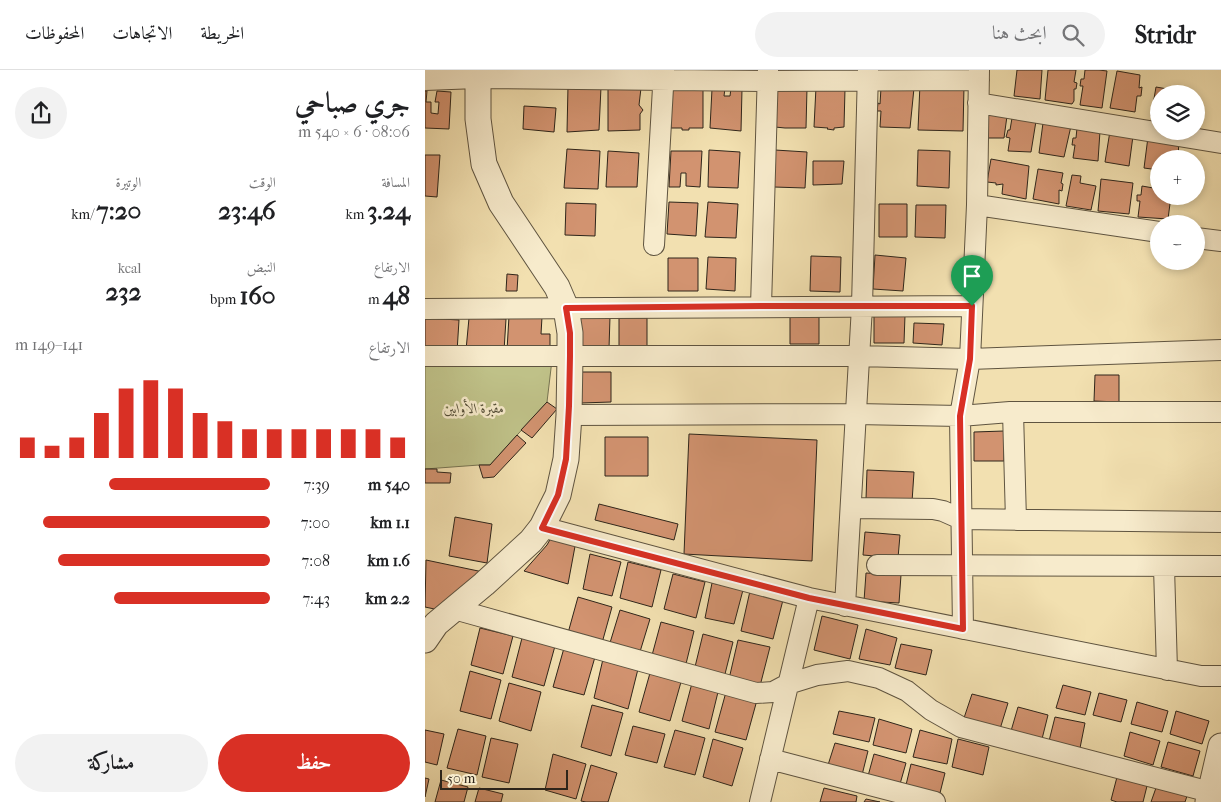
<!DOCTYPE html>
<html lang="ar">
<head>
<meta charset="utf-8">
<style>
	body { margin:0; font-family:"IM FELL French Canon",Amiri,serif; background:#f2f2f2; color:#202124; direction:rtl; height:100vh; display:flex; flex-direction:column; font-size:19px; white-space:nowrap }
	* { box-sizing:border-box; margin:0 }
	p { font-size:16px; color:#757577 }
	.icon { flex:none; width:28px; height:28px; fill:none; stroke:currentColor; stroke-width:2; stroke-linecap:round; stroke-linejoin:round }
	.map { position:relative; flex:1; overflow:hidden; direction:ltr }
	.details { display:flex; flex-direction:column; background:#fff; width:425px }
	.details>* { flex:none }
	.buttons { position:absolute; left:725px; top:15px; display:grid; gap:10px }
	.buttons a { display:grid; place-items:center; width:55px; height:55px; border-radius:50%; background:#fff; box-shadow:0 2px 8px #0003; font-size:25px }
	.scale { position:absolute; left:15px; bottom:12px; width:128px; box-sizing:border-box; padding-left:5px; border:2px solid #2e251a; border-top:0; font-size:14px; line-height:18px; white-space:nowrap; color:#2e251a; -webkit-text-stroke:4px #f7ebcc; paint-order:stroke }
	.pin { position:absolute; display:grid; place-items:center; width:42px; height:42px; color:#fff; margin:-51px -21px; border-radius:50% 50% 50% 0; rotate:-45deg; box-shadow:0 0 5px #0007 }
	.pin .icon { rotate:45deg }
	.round { display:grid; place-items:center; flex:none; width:52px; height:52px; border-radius:26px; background:#f2f2f2 }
	.summary { display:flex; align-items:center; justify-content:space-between; height:85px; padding:0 15px }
	h1 { font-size:28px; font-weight:800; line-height:38px }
	.metrics { display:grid; grid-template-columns:repeat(3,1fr); gap:8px; height:85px; padding:5px 15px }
	.metrics div { display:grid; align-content:center }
	.metrics b { font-size:25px; font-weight:800 }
	.metrics small { font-size:14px; font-weight:400 }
	.metrics p { font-size:14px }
	.chart { height:140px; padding:10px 15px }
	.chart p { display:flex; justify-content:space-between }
	.chart svg { width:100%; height:90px; margin-top:5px; stroke:#d93025; stroke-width:6 }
	.action { display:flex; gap:10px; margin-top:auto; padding:10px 15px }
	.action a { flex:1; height:58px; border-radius:30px; background:#d93025; color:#fff; font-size:20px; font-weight:800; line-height:58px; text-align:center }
	.action a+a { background:#f2f2f2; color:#202124 }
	ul { padding:0 15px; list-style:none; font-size:16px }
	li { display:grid; grid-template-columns:80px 60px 1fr; align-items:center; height:38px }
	li i { height:12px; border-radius:6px; background:#d93025 }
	header { display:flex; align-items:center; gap:30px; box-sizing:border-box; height:70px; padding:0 25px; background:#fff; border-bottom:1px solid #e0e0e0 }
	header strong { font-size:24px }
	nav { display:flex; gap:28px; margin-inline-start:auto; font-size:18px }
	.search { width:350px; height:45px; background:#f2f2f2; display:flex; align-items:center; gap:12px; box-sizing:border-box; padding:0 18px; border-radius:28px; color:#757577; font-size:19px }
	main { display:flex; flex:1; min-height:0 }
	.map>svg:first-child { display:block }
	.green { fill:#bfc188; stroke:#767351 }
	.building { fill:#d29370; stroke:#2e251a }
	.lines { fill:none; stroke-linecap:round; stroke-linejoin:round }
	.minor-casing { stroke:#5f5440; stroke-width:22 }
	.tertiary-casing { stroke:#5f5440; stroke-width:27 }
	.minor { stroke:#f7ebcc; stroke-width:20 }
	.tertiary { stroke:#f7ebcc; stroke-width:25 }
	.route-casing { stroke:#fff; stroke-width:10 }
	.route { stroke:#d93025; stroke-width:6 }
	.labels { text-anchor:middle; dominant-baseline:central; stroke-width:5; stroke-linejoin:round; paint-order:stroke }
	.park-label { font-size:14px; font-style:italic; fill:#524c36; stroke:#f7ebcc }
</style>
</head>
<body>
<header>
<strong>Stridr</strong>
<div class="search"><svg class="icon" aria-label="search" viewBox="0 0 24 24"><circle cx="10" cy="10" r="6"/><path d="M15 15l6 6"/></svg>ابحث هنا</div>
<nav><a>الخريطة</a><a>الاتجاهات</a><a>المحفوظات</a></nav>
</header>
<main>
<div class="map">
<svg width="796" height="732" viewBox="0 0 796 732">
	<rect width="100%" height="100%" fill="#f2e0b0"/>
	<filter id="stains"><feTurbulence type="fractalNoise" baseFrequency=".004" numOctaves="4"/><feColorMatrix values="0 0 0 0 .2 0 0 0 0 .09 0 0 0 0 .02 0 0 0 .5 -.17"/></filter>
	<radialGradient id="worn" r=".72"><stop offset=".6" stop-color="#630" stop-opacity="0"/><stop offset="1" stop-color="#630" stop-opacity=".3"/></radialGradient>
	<path class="green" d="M0,289L127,290L122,332L65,395H54L0,399Z"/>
	<path class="building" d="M592,0H617L615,29L589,26Z
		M623,0H651L649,12L652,13L651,19H649V31L647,34L620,30Z
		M660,0H674L682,1L677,38L655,35L658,16H655L656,9H659Z
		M692,1L715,5L714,18L717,17L716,26H712L710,42L685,38Z
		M495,14L539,16L538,61L493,60Z
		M143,16L176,17L174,60L142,62Z
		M352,17L382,18L381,58H360L350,57Z
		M391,17L420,19L419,57L409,58V60L402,59L403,58L389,57Z
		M731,17L760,22L759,24H734V46H726Z
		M183,18H216L214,35L218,40L215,44V60L183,61Z
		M300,18L299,26H305L306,18L317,19L316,61L285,58L287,19Z
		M456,18H489L485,58L455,57L456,41H452L453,33L455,34Z
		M246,19L278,20V58H264V60H257V58H246Z
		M0,21H2L1,32H6V43L13,44L14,32H10L12,21L26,22L24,59L0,58Z
		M99,36L131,38L129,62L98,59Z
		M558,44L582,46L579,68H556Z
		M587,48L611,51L606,82L583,81L585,68L581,67L583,60H585Z
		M618,53L646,56L639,87L614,83Z
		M652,58L675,61L673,91L648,88L650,75H647L648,68H651Z
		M685,61L708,66L704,96L680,92Z
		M723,67L754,69L753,89H734V100L719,98Z
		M142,79L175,81L173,119L139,118Z
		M284,80L315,82L313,118L283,117Z
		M350,80L382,82L380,118L349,117Z
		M493,80L525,81L524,118L492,116Z
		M183,81L214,83L212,117H181Z
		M246,81H277L275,117L261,116V103H256L255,117H244Z
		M0,85H15L12,127L0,126Z
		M566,89L604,96L601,129L577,124L578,114L571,115V113L562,112Z
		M388,91H419L417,114L388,115Z
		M613,99L638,103L636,113L638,114L637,121L634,120V134L608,129Z
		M647,105L656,106L655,113L671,116L666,140L641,136Z
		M676,109L708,113L704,144L673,141Z
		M717,116L734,119V126H746L743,149L713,147L715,131H712V125H716Z
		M244,132L273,133L271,166L242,164Z
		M283,132L313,134L311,168L280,167Z
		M141,133L171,134L170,166L140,165Z
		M454,134H482V167H454Z
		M491,135H521L520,168L490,167Z
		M450,185L481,188L478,221L448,219Z
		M386,186L416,187L415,222L385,221Z
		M283,187L311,188L310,221L281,219Z
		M243,188H273V221H243Z
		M82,204L93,205L92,221H81Z
		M449,245H480L479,273H449Z
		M84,246L117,247L116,264H125V278L82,280Z
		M153,246L185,247L184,278L153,277Z
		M365,247H394V274H365Z
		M0,248L34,250L32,282L0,280Z
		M44,248L81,249L79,281L41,280Z
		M194,248H222V276H194Z
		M489,253L519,254L517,275L488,273Z
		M156,302H186V332L156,333Z
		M670,305H694V332L669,331Z
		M122,332L132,339L107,368L96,360Z
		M579,361V391H549V362Z
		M264,364L392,370L387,491L259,484Z
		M92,365L101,373L69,407L58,408L54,395H65Z
		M180,367H223V406H180Z
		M0,399H12V402L26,403L25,413H0Z
		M442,400L489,402L487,432L441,429Z
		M174,434L253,454L249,470L170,450Z
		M30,447L67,454L62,493L24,486Z
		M440,462L475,465L473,488L438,485Z
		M127,466L151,471L143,514L99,501L122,475Z
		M165,484L196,492L187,526L158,519Z
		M1,490L58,502L14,540L0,537Z
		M203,492L236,500L227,537L195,528Z
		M441,503L476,505L474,533L439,531Z
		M248,504L280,512L271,548L239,539Z
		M287,513L318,520L309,554L280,548Z
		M325,521L358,530L348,569L316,561Z
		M153,527L187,537L177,573L143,563Z
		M195,540L225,549L214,585L184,576Z
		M397,546L433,555L425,589L389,580Z
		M236,552L269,561L260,598L226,589Z
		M55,558L88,566L78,604L46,595Z
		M441,559L472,568L465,595L434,589Z
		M278,564L308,572L299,608L269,601Z
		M97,568L130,576L119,616L87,607Z
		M313,570L345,577L335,616L304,609Z
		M476,574L507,580L501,605L470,598Z
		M139,578L170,587L159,625L128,617Z
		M178,589L213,599L203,639L169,628Z
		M45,601L76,610L66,649L35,641Z
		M225,603L256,612L245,651L214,642Z
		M84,613L116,622L106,661L74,651Z
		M267,613L293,622L284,659L257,651Z
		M638,615L666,622L660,645L631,638Z
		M301,622L332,630L321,670L290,662Z
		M674,623L702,630L696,652L668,645Z
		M547,624L583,633L575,659L539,648Z
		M712,632L743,641L737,662L706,654Z
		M167,635L198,643L186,686L156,677Z
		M593,637L623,645L617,669L586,661Z
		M414,641L450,648L444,672L408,664Z
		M751,641L784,651L777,674L745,664Z
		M630,647L660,653L655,678L624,671Z
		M454,649L487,659L481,683L448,675Z
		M208,656L240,664L232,693L200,685Z
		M33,659L61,666L52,705L22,698Z
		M0,660L19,664L12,695L0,692Z
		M250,660L280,668L270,705L239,697Z
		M495,660L527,669L522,694L488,687Z
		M705,662L735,671L728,695L699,686Z
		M66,668L93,674L84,713L57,707Z
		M288,669L318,678L307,716L278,707Z
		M533,669L564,677L558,705L527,697Z
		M743,672L775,681L768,706L736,697Z
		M410,673L443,681L437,705L403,695Z
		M128,684L161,694L151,729L120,720Z
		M449,684L481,693L475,714L443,706Z
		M486,694L520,703L515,723L481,715Z
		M166,695L192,703L183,732H161L156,731Z
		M692,707L722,716L718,732H692L686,730Z
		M0,708L4,709L0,727Z
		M16,710L43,717L39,732H10Z
		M732,715L763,723L760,732H726Z
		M54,718L78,724L76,732H50Z
		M399,718L432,726L431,732H395Z
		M441,729L455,732H439Z"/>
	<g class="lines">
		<defs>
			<path id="minor" d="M0,10L52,8L343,11L554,10
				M553,33L796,73
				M552,135L734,162
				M771,168L796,171
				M229,175L239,0
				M336,236L343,0
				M0,239L547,236
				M0,286H434L545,289L796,280
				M588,342L591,450
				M144,345L431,344L535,346L585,342H796
				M426,438L508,439L518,441L536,449L796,452
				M117,457L384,528L776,606H796
				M452,495L796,496
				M739,497L742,600
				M420,536L437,236L443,0
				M29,539L331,623L348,622L363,614L392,605L423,601L454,608L482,621L506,640L536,657L785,722
				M538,559L535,346L545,289L552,135L554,0
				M345,689L510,732
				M335,732L384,528"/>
			<path id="tertiary" d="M0,570L11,554L59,514L106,471L117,457L133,425L141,389L144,345L145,286V263L141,238L132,217L76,133L59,94L53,49V0
				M783,732L796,676"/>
		</defs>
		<use href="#minor" class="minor-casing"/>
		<use href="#tertiary" class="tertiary-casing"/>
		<use href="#minor" class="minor"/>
		<use href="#tertiary" class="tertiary"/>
	</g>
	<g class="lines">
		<defs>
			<path id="route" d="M336,236H547L545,289L535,346L538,559L384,528L117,458L133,425L141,389L144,336L145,286V263L141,238Z"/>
		</defs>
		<use href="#route" class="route-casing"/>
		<use href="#route" class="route"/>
	</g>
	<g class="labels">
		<g class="park-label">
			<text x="49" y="338">مقبرة الأوابين</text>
		</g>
	</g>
	<rect width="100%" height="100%" filter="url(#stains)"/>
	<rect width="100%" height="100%" fill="url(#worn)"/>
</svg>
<div class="buttons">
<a><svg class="icon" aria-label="layers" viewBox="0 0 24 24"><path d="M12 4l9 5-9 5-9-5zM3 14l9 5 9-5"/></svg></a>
<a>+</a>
<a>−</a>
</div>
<div class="scale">50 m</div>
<div class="pin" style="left:547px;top:236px;background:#1e9e55"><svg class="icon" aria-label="arrive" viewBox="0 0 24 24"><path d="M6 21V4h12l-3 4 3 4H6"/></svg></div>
</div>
<section class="details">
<div class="summary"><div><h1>جري صباحي</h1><p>08:06 · 6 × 540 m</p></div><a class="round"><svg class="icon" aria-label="share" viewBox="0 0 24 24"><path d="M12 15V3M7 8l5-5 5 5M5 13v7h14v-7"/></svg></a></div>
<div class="metrics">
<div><p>المسافة</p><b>3.24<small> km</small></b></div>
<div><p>الوقت</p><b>23:46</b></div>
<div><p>الوتيرة</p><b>7:20<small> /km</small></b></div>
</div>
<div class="metrics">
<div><p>الارتفاع</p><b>48<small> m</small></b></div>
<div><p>النبض</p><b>160<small> bpm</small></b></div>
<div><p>kcal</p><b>232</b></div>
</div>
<div class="chart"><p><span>الارتفاع</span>141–149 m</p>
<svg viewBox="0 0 160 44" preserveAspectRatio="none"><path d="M5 44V34M15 44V38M25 44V34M35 44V22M45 44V10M55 44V6M65 44V10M75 44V22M85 44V26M95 44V30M105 44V30M115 44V30M125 44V30M135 44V30M145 44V30M155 44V34"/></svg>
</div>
<ul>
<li><b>540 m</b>7:39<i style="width:63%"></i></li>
<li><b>1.1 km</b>7:00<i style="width:89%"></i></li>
<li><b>1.6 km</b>7:08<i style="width:83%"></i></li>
<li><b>2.2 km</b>7:43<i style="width:61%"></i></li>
</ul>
<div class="action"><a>حفظ</a><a>مشاركة</a></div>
</section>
</main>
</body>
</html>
